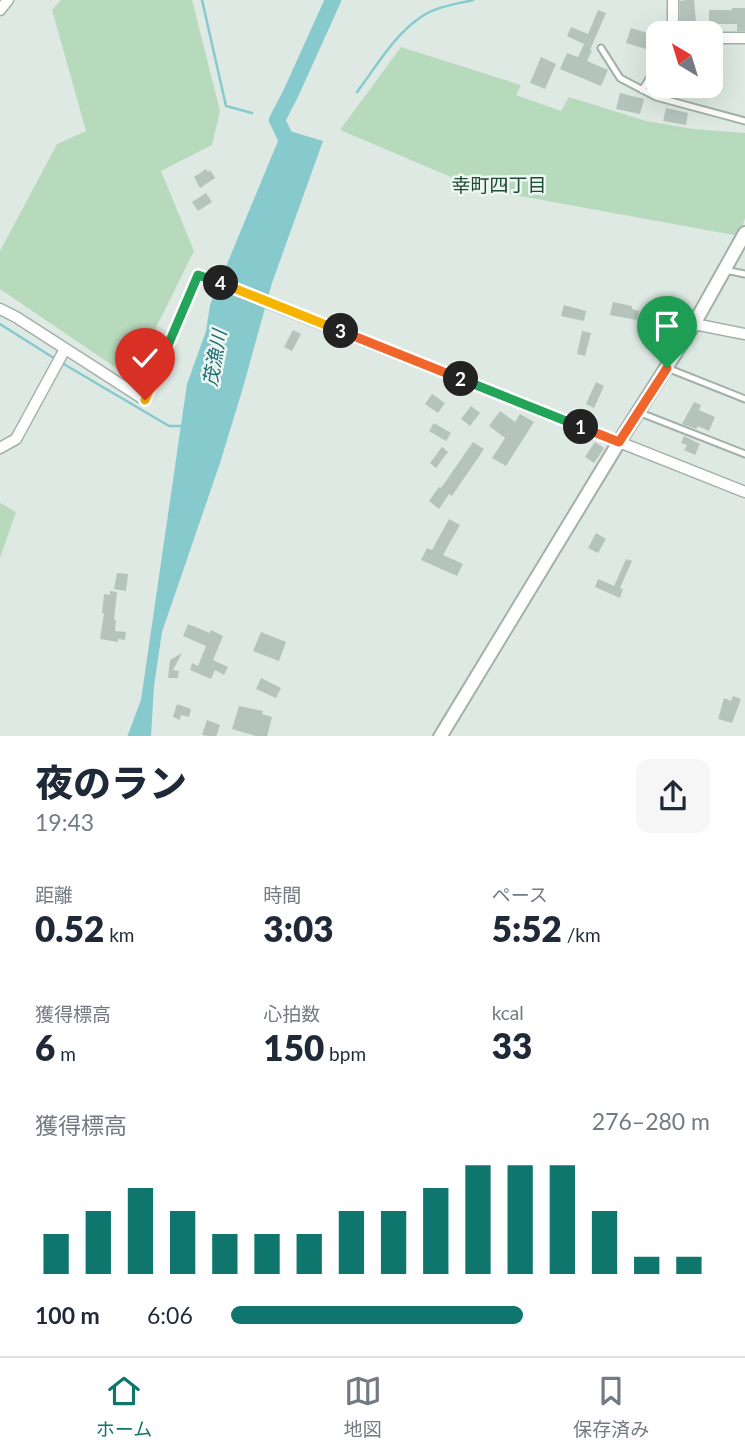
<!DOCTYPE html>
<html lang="ja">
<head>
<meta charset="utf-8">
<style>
	body { margin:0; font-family:Lato,"Noto Sans JP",sans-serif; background:#f6f6f7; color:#1f2937; height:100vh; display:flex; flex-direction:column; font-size:26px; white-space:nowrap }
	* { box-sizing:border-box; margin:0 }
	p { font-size:23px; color:#747a83 }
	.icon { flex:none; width:38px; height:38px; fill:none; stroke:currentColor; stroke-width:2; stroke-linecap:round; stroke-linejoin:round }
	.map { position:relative; height:736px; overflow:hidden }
	.sheet { display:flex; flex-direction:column; background:#fff; flex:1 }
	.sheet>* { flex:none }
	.needle { width:46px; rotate:322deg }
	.tools { position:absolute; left:646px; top:21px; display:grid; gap:14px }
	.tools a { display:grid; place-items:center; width:77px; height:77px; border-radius:14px; background:#fff; box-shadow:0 7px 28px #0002; font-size:35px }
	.pin { position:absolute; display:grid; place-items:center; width:60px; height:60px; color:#fff; margin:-72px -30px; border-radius:50% 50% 50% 0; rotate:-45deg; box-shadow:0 0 7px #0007 }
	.pin .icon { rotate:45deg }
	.km { position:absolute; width:35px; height:35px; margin:-18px; border-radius:50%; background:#222; color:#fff; font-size:19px; line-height:35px; text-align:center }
	.round { display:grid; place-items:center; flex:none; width:74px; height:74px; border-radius:14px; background:#f6f6f7 }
	.summary { display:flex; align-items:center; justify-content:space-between; height:119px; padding:0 35px }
	h1 { font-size:38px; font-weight:800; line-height:52px }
	.metrics { display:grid; grid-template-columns:repeat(3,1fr); gap:10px; height:119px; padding:7px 35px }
	.metrics div { display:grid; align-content:center }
	.metrics b { font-size:35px; font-weight:800 }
	.metrics small { font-size:19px; font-weight:400 }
	.metrics p { font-size:19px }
	.chart { height:196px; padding:14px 35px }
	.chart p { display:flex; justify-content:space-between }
	.chart svg { width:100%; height:126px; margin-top:7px; stroke:#0f766e; stroke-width:6 }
	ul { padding:0 35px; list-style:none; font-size:23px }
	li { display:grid; grid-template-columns:112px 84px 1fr; align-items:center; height:52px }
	li i { height:18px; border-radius:9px; background:#0f766e }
	.dock { display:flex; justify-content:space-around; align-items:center; height:98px; border-top:2px solid #e0e1e3; background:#fff; font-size:19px; color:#747a83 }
	.dock a { display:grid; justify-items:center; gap:4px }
	.dock .current { color:#0f766e }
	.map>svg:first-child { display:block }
	.green { fill:#b7dabd }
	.water { fill:#87cace }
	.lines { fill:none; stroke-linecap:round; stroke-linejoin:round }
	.stream { stroke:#87cace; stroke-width:2.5 }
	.river { stroke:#87cace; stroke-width:16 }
	.building { fill:#b4c4bc }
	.service-casing { stroke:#a1b1aa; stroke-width:9 }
	.minor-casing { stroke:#a1b1aa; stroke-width:13 }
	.tertiary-casing { stroke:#a1b1aa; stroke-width:16 }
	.service { stroke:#fff; stroke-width:5 }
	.minor { stroke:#fff; stroke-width:10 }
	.tertiary { stroke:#fff; stroke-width:12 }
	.split-1-casing { stroke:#fff; stroke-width:14 }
	.split-2-casing { stroke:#fff; stroke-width:14 }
	.split-3-casing { stroke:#fff; stroke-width:14 }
	.split-4-casing { stroke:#fff; stroke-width:14 }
	.split-5-casing { stroke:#fff; stroke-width:14 }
	.split-6-casing { stroke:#fff; stroke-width:14 }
	.split-1 { stroke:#f0652b; stroke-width:9 }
	.split-2 { stroke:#22a559; stroke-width:9 }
	.split-3 { stroke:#f0652b; stroke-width:9 }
	.split-4 { stroke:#f5b400; stroke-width:9 }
	.split-5 { stroke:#22a559; stroke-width:9 }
	.split-6 { stroke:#f5b400; stroke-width:9 }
	.labels { text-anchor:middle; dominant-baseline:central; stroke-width:5; stroke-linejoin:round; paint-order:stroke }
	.neighbourhood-label { font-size:19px; fill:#1d4a3a; stroke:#eef6f2 }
	.water-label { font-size:19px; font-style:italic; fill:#1d6c72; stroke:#eef6f2 }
</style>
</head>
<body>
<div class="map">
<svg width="745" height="737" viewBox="0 0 745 737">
	<rect width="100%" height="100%" fill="#dee9e3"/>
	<path class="green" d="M61,0H192L220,111L212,145L161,171L194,251L131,378L0,289V251L57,144L86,131L52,10Z
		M401,47L521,85L516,95L561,111L569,97L646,121L693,129L745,133V218L739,236L477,188L340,130Z
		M0,503L16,512L0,558Z"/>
	<path class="water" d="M283,129L323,141L272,283L242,391L220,463L162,632L154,686L151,736L127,737L141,700L187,384L206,331L210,305Z"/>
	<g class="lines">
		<path class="stream" d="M202,0L226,106L252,113
			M357,92C376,67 394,35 421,17C435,7 456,4 473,0
			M0,324L57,360
			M62,363L169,426H182"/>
		<path class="river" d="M290,147L277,120L291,93L333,0"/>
	</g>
	<path class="building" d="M686,0H694L696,21L680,22V1Z
		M732,8H745V31H737V24H709V10H732Z
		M598,10L606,13L590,50H592L587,61L608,70L601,86L560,69L567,53L578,57L584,44L567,36L571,27L588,34Z
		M631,28L651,34L646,49L626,43Z
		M541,57L556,64L545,89L530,83Z
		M620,93L644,99L640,114L616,109Z
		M666,108L688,113L686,125L663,121Z
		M206,169L208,172L210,170L215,178L200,188L194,177Z
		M206,193L212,202L198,211L192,202Z
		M613,302L632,306V309L639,311L637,320L610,315Z
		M564,305L586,311L584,321L561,316Z
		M293,330L301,334L292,351L284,347Z
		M582,331L591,333L585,356L577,354Z
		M596,382L604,386L594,408L586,404Z
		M432,394L445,403L438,413L425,404Z
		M694,402L701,405L699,410L715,417L709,431L698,426L696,429L682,424Z
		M471,406L480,413L470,426L461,419Z
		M500,411L515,422L520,414L534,422L506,466L492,458L505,438L489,426Z
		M434,423L451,433L446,441L429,431Z
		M684,436L700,444L695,455L684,450L687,445L681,443Z
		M473,442L484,449L452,496L449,494L439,509L429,501L439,487L441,488Z
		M595,442L604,448L594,463L585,457Z
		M442,447L448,452L436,468L430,463Z
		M449,519L460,525L443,555L463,564L457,576L421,560L427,548L432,550Z
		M596,533L606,539L598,553L588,548Z
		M626,559L632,561L620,588L623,589L620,598L595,587L598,579L614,586Z
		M117,573L128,574L126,591L114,589Z
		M110,591L117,592L114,620H116L115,631L126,632L125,640L118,639V642L100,639L104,614L102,613L104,594L110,595Z
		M188,624L210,633L211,630L223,636L213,660L228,667L224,675L215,670L211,679L190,670L192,663L198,666L206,646L183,636Z
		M261,632L286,642L279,661L253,651Z
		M182,653L173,670L179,671L178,678H168L170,660Z
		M261,678L281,688L276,698L256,689Z
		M733,696L741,699L732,723L718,719L724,698L731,701Z
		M177,704L191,709L189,717L181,715L180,720L173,717Z
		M239,706L263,711L262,714L272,717L267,737H259L232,729Z
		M207,720L220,725L216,737L202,735Z"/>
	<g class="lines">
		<defs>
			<path id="service" d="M601,48L620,78L656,97L745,121
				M642,90L658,64
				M725,270L745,274
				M667,368L745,399
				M638,412L745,454"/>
			<path id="minor" d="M673,0V33
				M0,10L8,0
				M710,38H745
				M0,309L16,317L145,400L198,275L745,492
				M694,324L745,334
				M0,448L16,439L65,349"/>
			<path id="tertiary" d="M440,737L619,442L694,324L745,233"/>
		</defs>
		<use href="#service" class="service-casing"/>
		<use href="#minor" class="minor-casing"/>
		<use href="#tertiary" class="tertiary-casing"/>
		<use href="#service" class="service"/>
		<use href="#minor" class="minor"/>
		<use href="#tertiary" class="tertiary"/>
	</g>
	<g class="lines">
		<defs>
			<path id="split-1" d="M581,427L619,442L667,368"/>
			<path id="split-2" d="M461,379L581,427"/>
			<path id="split-3" d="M341,331L461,379"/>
			<path id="split-4" d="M221,283L341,331"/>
			<path id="split-5" d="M157,371L198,275L221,283"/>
			<path id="split-6" d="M145,400L157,371"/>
		</defs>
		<use href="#split-1" class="split-1-casing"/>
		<use href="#split-2" class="split-2-casing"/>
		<use href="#split-3" class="split-3-casing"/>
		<use href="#split-4" class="split-4-casing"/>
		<use href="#split-5" class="split-5-casing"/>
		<use href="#split-6" class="split-6-casing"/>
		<use href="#split-1" class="split-1"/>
		<use href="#split-2" class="split-2"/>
		<use href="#split-3" class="split-3"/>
		<use href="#split-4" class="split-4"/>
		<use href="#split-5" class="split-5"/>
		<use href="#split-6" class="split-6"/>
	</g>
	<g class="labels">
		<g class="neighbourhood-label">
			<text x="499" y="184">幸町四丁目</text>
		</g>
		<g class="water-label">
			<text transform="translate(214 358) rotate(-80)">茂漁川</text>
		</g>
	</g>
</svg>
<div class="tools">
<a><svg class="needle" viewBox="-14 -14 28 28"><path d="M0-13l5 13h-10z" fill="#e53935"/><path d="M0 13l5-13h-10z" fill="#747a83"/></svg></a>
</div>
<div class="pin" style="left:667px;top:368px;background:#1e9e55"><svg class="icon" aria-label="arrive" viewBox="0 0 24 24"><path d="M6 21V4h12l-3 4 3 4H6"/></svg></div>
<div class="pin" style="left:145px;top:400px;background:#d93025"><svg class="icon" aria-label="check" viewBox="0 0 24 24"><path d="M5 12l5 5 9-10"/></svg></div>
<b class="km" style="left:581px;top:427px">1</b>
<b class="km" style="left:461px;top:379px">2</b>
<b class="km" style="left:341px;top:331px">3</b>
<b class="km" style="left:221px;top:283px">4</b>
</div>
<section class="sheet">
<div class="summary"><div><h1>夜のラン</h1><p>19:43</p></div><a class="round"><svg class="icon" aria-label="share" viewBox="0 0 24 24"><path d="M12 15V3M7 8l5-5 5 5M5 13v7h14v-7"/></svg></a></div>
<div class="metrics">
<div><p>距離</p><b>0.52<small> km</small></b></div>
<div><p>時間</p><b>3:03</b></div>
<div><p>ペース</p><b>5:52<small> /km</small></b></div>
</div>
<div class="metrics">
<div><p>獲得標高</p><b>6<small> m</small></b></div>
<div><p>心拍数</p><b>150<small> bpm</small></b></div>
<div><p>kcal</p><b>33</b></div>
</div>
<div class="chart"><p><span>獲得標高</span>276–280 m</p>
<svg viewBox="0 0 160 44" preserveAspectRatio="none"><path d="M5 44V30M15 44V22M25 44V14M35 44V22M45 44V30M55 44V30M65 44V30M75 44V22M85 44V22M95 44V14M105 44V6M115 44V6M125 44V6M135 44V22M145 44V38M155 44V38"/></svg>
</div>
<ul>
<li><b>100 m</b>6:06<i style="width:61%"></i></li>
</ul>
</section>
<nav class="dock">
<a class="current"><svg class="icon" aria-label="home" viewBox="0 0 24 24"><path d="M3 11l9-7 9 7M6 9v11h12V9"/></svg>ホーム</a>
<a><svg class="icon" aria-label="map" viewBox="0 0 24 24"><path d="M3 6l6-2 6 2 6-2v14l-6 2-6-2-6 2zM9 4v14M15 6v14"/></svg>地図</a>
<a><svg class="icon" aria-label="saved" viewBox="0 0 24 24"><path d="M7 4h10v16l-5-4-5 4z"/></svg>保存済み</a>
</nav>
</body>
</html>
